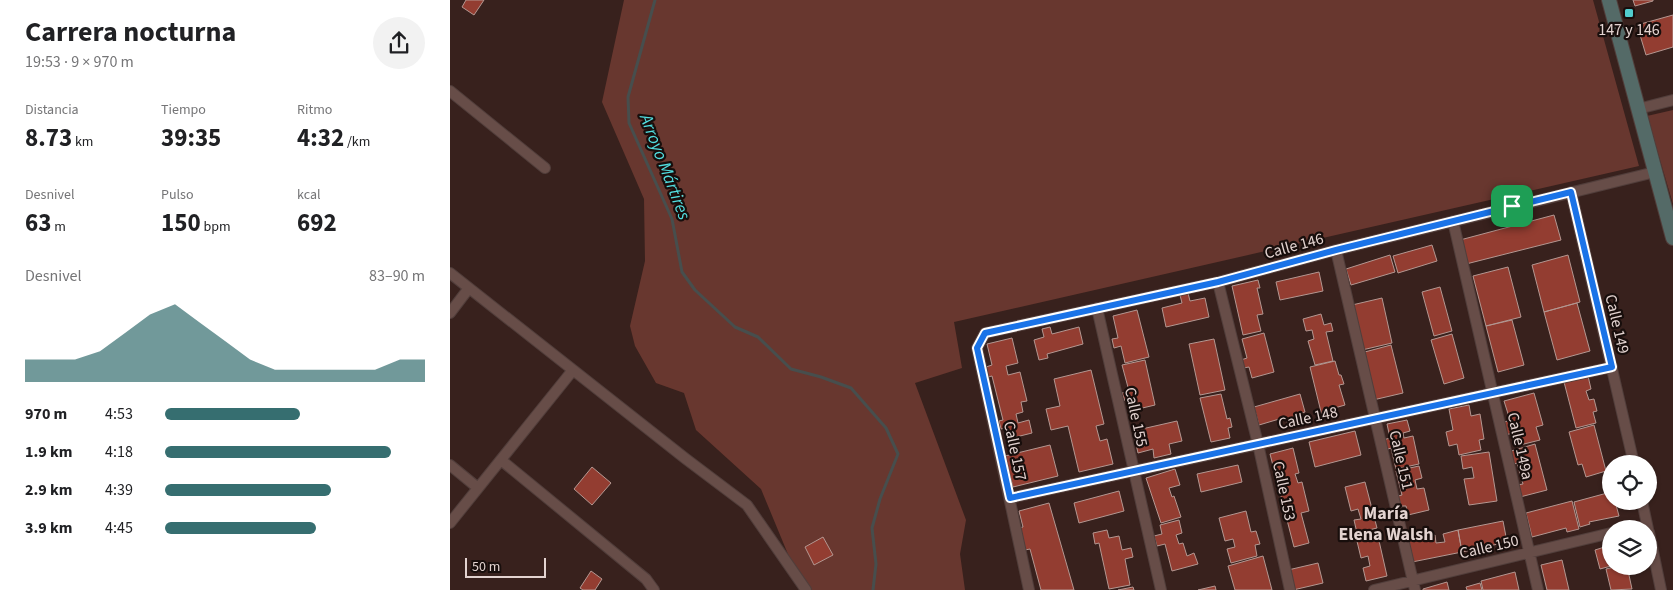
<!DOCTYPE html>
<html lang="es">
<head>
<meta charset="utf-8">
<style>
	body { margin:0; font-family:"Source Sans 3",sans-serif; background:#f2f2f2; color:#202124; height:100vh; display:flex; flex-direction:column; font-size:19px; white-space:nowrap }
	* { box-sizing:border-box; margin:0 }
	p { font-size:16px; color:#757577 }
	.icon { flex:none; width:28px; height:28px; fill:none; stroke:currentColor; stroke-width:2; stroke-linecap:round; stroke-linejoin:round }
	.map { position:relative; flex:1; overflow:hidden }
	.side { display:flex; flex-direction:column; background:#fff; width:450px }
	.side>* { flex:none }
	.tools { position:absolute; left:1152px; top:455px; display:grid; gap:10px }
	.tools a { display:grid; place-items:center; width:55px; height:55px; border-radius:50%; background:#fff; box-shadow:0 1px 4px #0004; font-size:25px }
	.scale { position:absolute; left:15px; bottom:12px; width:81px; box-sizing:border-box; padding-left:5px; border:2px solid #e3d3d0; border-top:0; font-size:14px; line-height:18px; white-space:nowrap; color:#e3d3d0; -webkit-text-stroke:4px #180e0c; paint-order:stroke }
	.pin { position:absolute; display:grid; place-items:center; width:42px; height:42px; color:#fff; margin:-21px; border-radius:10px; box-shadow:0 2px 8px #0006 }
	.round { display:grid; place-items:center; flex:none; width:52px; height:52px; border-radius:26px; background:#f2f2f2 }
	.overview { display:flex; align-items:center; justify-content:space-between; height:85px; padding:0 25px }
	h1 { font-size:28px; font-weight:700; line-height:38px }
	.stats { display:grid; grid-template-columns:repeat(3,1fr); gap:8px; height:85px; padding:5px 25px }
	.stats div { display:grid; align-content:center }
	.stats b { font-size:25px; font-weight:700 }
	.stats small { font-size:14px; font-weight:400 }
	.stats p { font-size:14px }
	.chart { height:140px; padding:10px 25px }
	.chart p { display:flex; justify-content:space-between }
	.chart svg { width:100%; height:90px; margin-top:5px; fill:#366e70; opacity:.7 }
	ul { padding:0 25px; list-style:none; font-size:16px }
	li { display:grid; grid-template-columns:80px 60px 1fr; align-items:center; height:38px }
	li i { height:12px; border-radius:6px; background:#366e70 }
	main { display:flex; flex:1; min-height:0 }
	.map>svg:first-child { display:block }
	.green { fill:#68372f }
	.lines { fill:none; stroke-linecap:round; stroke-linejoin:round }
	.stream { stroke:#474e4d; stroke-width:3 }
	.building { fill:#933d31; stroke:#b49791 }
	.minor-casing { stroke:#513e3b; stroke-width:12 }
	.secondary-casing { stroke:#513e3b; stroke-width:16 }
	.minor { stroke:#674d48; stroke-width:10 }
	.secondary { stroke:#546a67; stroke-width:14 }
	.route-casing { stroke:#fff; stroke-width:10 }
	.route { stroke:#1a73e8; stroke-width:6 }
	.poi-dot { fill:#52cdce; stroke:#180e0c; stroke-width:2 }
	.labels { text-anchor:middle; dominant-baseline:central; stroke-width:4.5; stroke-linejoin:round; paint-order:stroke }
	.poi-label { font-size:16px; fill:#e3d3d0; stroke:#180e0c }
	.street-label { font-size:16px; fill:#e3d3d0; stroke:#180e0c }
	.water-label { font-size:18px; font-style:italic; fill:#52dee0; stroke:#180e0c }
	.neighbourhood-label { font-size:18px; font-weight:bold; fill:#e3d3d0; stroke:#180e0c }
</style>
</head>
<body>
<main>
<section class="side">
<div class="overview"><div><h1>Carrera nocturna</h1><p>19:53 · 9 × 970 m</p></div><a class="round"><svg class="icon" aria-label="share" viewBox="0 0 24 24"><path d="M12 15V3M7 8l5-5 5 5M5 13v7h14v-7"/></svg></a></div>
<div class="stats">
<div><p>Distancia</p><b>8.73<small> km</small></b></div>
<div><p>Tiempo</p><b>39:35</b></div>
<div><p>Ritmo</p><b>4:32<small> /km</small></b></div>
</div>
<div class="stats">
<div><p>Desnivel</p><b>63<small> m</small></b></div>
<div><p>Pulso</p><b>150<small> bpm</small></b></div>
<div><p>kcal</p><b>692</b></div>
</div>
<div class="chart"><p><span>Desnivel</span>83–90 m</p>
<svg viewBox="0 0 160 44" preserveAspectRatio="none"><path d="M0 44V33L10 33L20 33L30 29L40 20L50 11L60 6L70 15L80 24L90 33L100 38L110 38L120 38L130 38L140 38L150 33L160 33V44z"/></svg>
</div>
<ul>
<li><b>970 m</b>4:53<i style="width:52%"></i></li>
<li><b>1.9 km</b>4:18<i style="width:87%"></i></li>
<li><b>2.9 km</b>4:39<i style="width:64%"></i></li>
<li><b>3.9 km</b>4:45<i style="width:58%"></i></li>
</ul>
</section>
<div class="map">
<svg width="1223" height="590" viewBox="0 0 1223 590">
	<rect width="100%" height="100%" fill="#38211d"/>
	<path class="green" d="M174,0H1143L1189,166L504,322L512,368L465,383L516,520L510,554L515,590H355L352,588L311,489L246,430L234,393L206,383L185,346L180,326L195,261L194,199L152,102Z
		M1223,110V204L1197,116Z"/>
	<g class="lines">
		<path class="stream" d="M205,0L178,97L179,123L222,219L232,272L245,290L285,327L308,337L341,369L371,377L401,388L436,428L448,454L430,499L422,528L426,564L423,590"/>
	</g>
	<path class="building" d="M16,0H34L24,15L12,7Z
		M1183,0H1203V1L1185,6Z
		M1223,15V47L1196,55L1187,25Z
		M1104,215L1111,240L1016,264L1010,240Z
		M982,245L987,261L948,273L943,256Z
		M940,255L945,272L901,285L896,269Z
		M1118,255L1130,302L1094,312L1082,265Z
		M1058,267L1071,317L1036,326L1023,276Z
		M869,272L873,291L830,300L826,282Z
		M808,280L810,288H807L813,314L807,315L811,331L793,335L782,286Z
		M990,287L1002,331L984,336L972,292Z
		M738,293L740,301L755,298L759,317L716,327L712,308L732,303L730,295Z
		M932,298L942,343L912,350L902,305Z
		M1127,303L1140,351L1107,360L1094,312Z
		M687,310L699,357L675,363L671,346L664,348L662,339L668,338L663,316Z
		M871,314L874,325L881,323L883,331L876,332L883,361L865,365L858,341L864,339L862,330L856,331L853,319Z
		M1062,320L1074,365L1048,372L1036,326Z
		M600,327L602,334L629,327L633,344L597,354L598,358L589,360L584,340L594,337L592,329Z
		M814,333L824,372L802,378L799,367L793,368L791,360L797,358L792,339Z
		M1002,334L1014,378L994,384L981,340Z
		M562,338L568,363L556,366L558,375L570,372L577,401L571,402L573,412L566,414L568,423L579,420L582,433L558,439L555,428L551,429L549,421L553,420L542,376L538,377L536,367L542,365L537,344Z
		M764,339L775,390L750,395L739,344Z
		M941,345L953,393L923,400L911,353Z
		M695,360L705,405L684,410L681,400L675,401L672,393L679,391L672,365Z
		M885,361L889,375H891L894,384L889,385L895,405L881,409L882,414L872,416L860,367Z
		M641,370L654,424L646,426L650,441L657,439L663,464L629,472L618,426L601,430L596,409L610,406L604,379Z
		M1138,376L1141,389L1136,391L1139,400L1144,399L1147,411L1143,412L1146,423L1126,428L1114,382Z
		M1084,393L1093,425L1086,427L1090,440L1066,446L1063,433L1055,435L1052,423L1060,420L1054,401Z
		M771,394L777,419L780,418L782,427L778,428L780,438L761,442L750,398Z
		M850,394L855,412L844,415L846,423L838,425L836,417L809,425L804,407Z
		M1019,405L1021,416L1030,414L1034,439L1029,440L1031,450L1009,455L1007,444L999,446L996,432L1003,430L999,409Z
		M957,420L960,431L953,433L954,438L963,436L969,464L946,469L941,448L935,450L933,440L940,438L937,424Z
		M727,421L732,441L719,444L721,454L704,458L703,449L688,453L683,431Z
		M1144,425L1156,471L1136,477L1132,464L1128,465L1119,432Z
		M905,431L911,455L865,467L859,442Z
		M1085,444L1097,490L1070,497L1067,485L1073,484L1067,463L1062,465L1058,452Z
		M600,445L608,476L563,487L555,456Z
		M843,448L849,473L845,474L848,483L852,482L859,511L851,513L859,543L844,547L820,454Z
		M1039,452L1047,501L1019,505L1014,479L1024,478L1022,467L1013,469L1011,456Z
		M788,465L792,482L751,492L747,474Z
		M969,466L972,478L965,480L967,489L974,488L979,510L958,515L956,506H951L948,496L952,495L946,471Z
		M142,467L161,483L142,505L124,489Z
		M725,469L730,485L719,488L722,497L724,496L731,517L711,523L696,478Z
		M915,482L927,528L907,533L904,520L911,519L908,509L901,511L895,487Z
		M669,491L674,511L629,523L624,503Z
		M1161,492V501H1165L1169,516L1139,522L1140,524L1130,527L1124,502Z
		M1122,501L1129,529L1117,532L1116,528L1082,537L1076,513Z
		M599,503L624,590H591L580,549L575,550L569,528L573,527L569,511Z
		M796,511L801,532L806,531L810,544L805,545L807,556L781,563L777,549L785,547L783,539L775,541L769,518Z
		M729,520L732,533L726,535L729,544L733,543L737,556L744,553L748,564L722,571L715,544L707,546L704,536L712,534L710,525Z
		M1053,521L1057,542L1012,552L1008,530Z
		M657,530L659,538L669,536L672,550L681,548L683,557L675,559L680,585L659,589L649,543L645,544L643,533Z
		M1008,530L1012,552L962,562L957,541L985,535L986,543L995,542L993,534Z
		M927,532L937,576L916,581L913,568L920,566L918,556L911,558L906,537Z
		M373,537L383,555L364,565L355,547Z
		M1161,545V566L1150,569L1145,550Z
		M813,556L822,590H785L778,566Z
		M1112,560L1119,590H1097L1091,565Z
		M868,563L873,583L843,590L838,570Z
		M1168,566H1177L1182,589L1161,590L1156,569Z
		M141,571L152,579L145,590H133L130,588Z
		M1065,572L1069,590H1033L1031,581Z
		M997,582L999,590H973V589Z
		M1030,583L1032,590H1017L1016,587Z
		M765,586L766,590H748Z
		M683,587L684,590H668Z"/>
	<g class="lines">
		<defs>
			<path id="minor" d="M0,91L95,168
				M1188,109L1223,100
				M1121,192L1184,464
				M1003,221L1088,590
				M886,250L965,590
				M0,273L236,459L297,505L356,590
				M768,282L808,444L840,590
				M647,308L711,590
				M0,313L19,288
				M51,460L196,579L204,590
				M0,465L28,488
				M560,498L1162,367
				M1192,501L1198,529
				M0,523L123,370
				M1181,529L1197,525
				M1199,532L1211,590
				M579,590L527,348L535,333L768,282L886,250L1205,172
				M924,590L1161,533"/>
			<path id="secondary" d="M1159,0L1223,238"/>
		</defs>
		<use href="#minor" class="minor-casing"/>
		<use href="#secondary" class="secondary-casing"/>
		<use href="#minor" class="minor"/>
		<use href="#secondary" class="secondary"/>
	</g>
	<g class="lines">
		<defs>
			<path id="route" d="M1121,192L1162,367L560,498L527,348L535,333L768,282L886,250Z"/>
		</defs>
		<use href="#route" class="route-casing"/>
		<use href="#route" class="route"/>
	</g>
	<rect class="poi-dot" x="1174" y="8" width="10" height="10" rx="2.5"/>
	<g class="labels">
		<g class="poi-label">
			<text x="1179" y="30">147 y 146</text>
		</g>
		<g class="street-label">
			<text transform="translate(844 246) rotate(-15)">Calle 146</text>
			<text transform="translate(1167 324) rotate(77)">Calle 149</text>
			<text transform="translate(686 417) rotate(78)">Calle 155</text>
			<text transform="translate(858 418) rotate(-12)">Calle 148</text>
			<text transform="translate(1070 446) rotate(77)">Calle 149a</text>
			<text transform="translate(565 451) rotate(78)">Calle 157</text>
			<text transform="translate(951 460) rotate(77)">Calle 151</text>
			<text transform="translate(834 491) rotate(78)">Calle 153</text>
			<text transform="translate(1039 547) rotate(-13)">Calle 150</text>
		</g>
		<g class="water-label">
			<text transform="translate(215 167) rotate(69)">Arroyo Mártires</text>
		</g>
		<g class="neighbourhood-label">
			<text x="936" y="513">María<tspan x="936" dy="21">Elena Walsh</tspan></text>
		</g>
	</g>
</svg>
<div class="tools">
<a><svg class="icon" aria-label="locate" viewBox="0 0 24 24"><circle cx="12" cy="12" r="6"/><path d="M12 2v4M12 18v4M2 12h4M18 12h4"/></svg></a>
<a><svg class="icon" aria-label="layers" viewBox="0 0 24 24"><path d="M12 4l9 5-9 5-9-5zM3 14l9 5 9-5"/></svg></a>
</div>
<div class="scale">50 m</div>
<div class="pin" style="left:1062px;top:206px;background:#1e9e55"><svg class="icon" aria-label="arrive" viewBox="0 0 24 24"><path d="M6 21V4h12l-3 4 3 4H6"/></svg></div>
</div>
</main>
</body>
</html>
